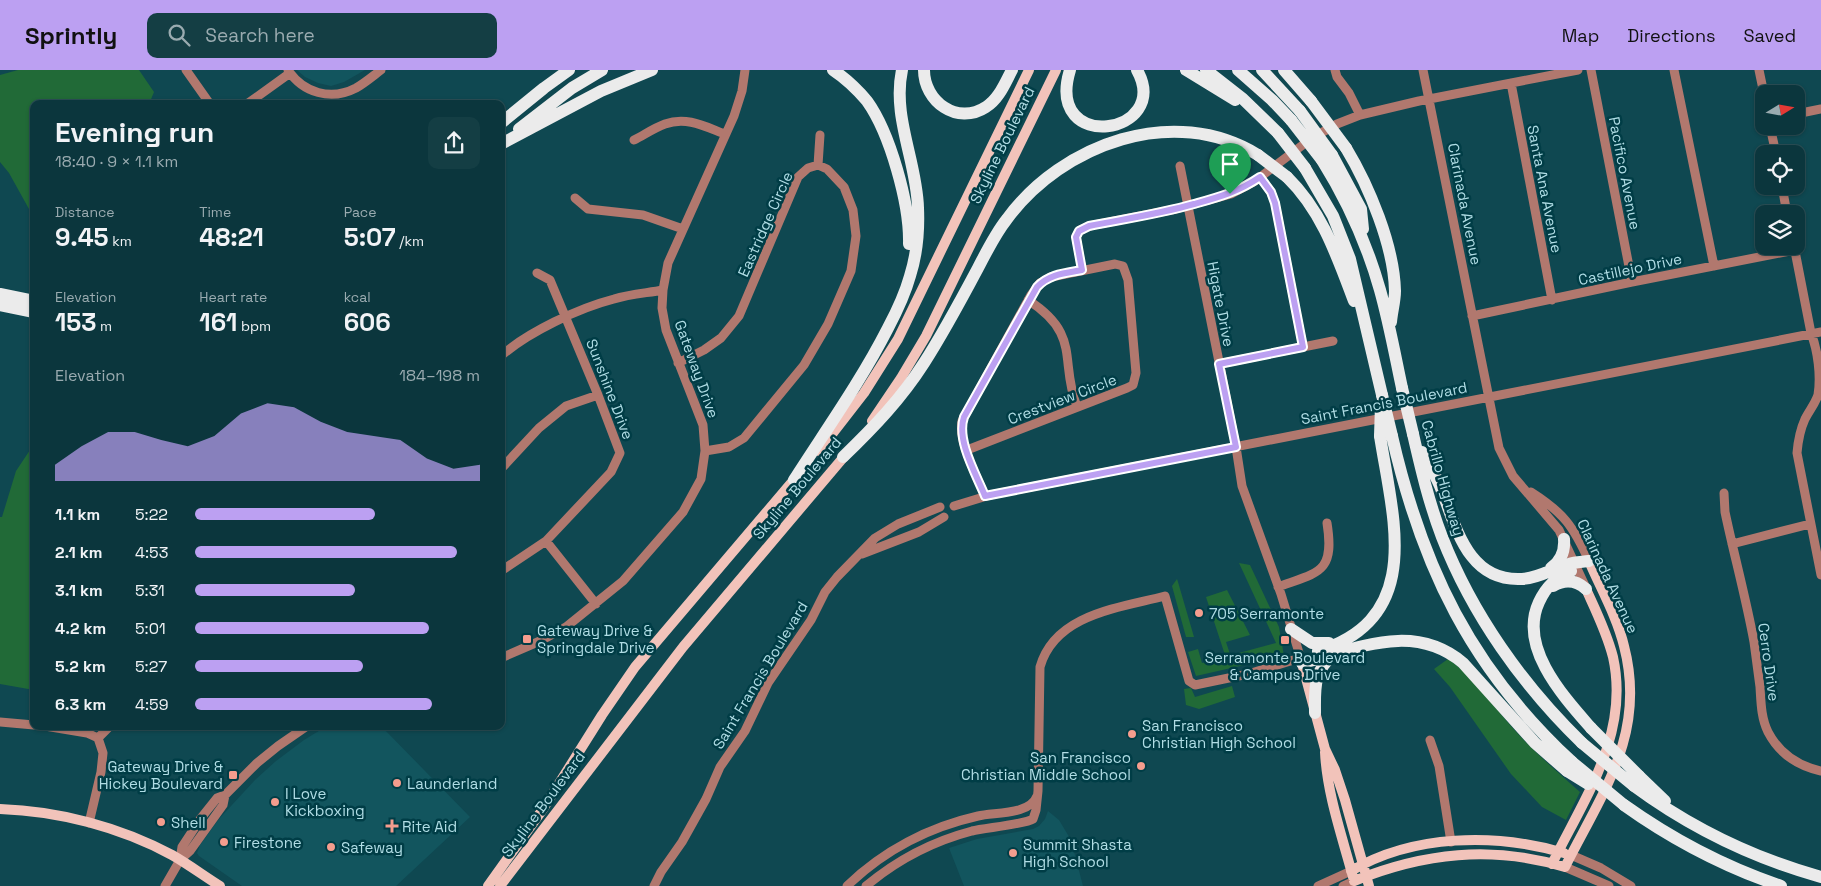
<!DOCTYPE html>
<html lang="en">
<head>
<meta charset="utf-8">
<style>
	body { margin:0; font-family:"Space Grotesk",sans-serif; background:#143e44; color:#f1f3f6; height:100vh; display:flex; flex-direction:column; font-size:19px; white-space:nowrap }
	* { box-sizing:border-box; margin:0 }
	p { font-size:16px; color:#9aabb0 }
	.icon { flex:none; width:28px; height:28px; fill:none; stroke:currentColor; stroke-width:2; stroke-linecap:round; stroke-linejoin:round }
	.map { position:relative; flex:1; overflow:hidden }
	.sheet { position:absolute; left:30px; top:30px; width:475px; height:630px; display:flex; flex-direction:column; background:#0b363d; border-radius:10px; box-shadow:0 1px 4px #0004,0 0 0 1px #2b5057 }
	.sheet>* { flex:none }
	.needle { width:32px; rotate:79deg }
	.buttons { position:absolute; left:1755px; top:15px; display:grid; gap:10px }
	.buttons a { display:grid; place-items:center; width:50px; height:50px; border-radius:10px; background:#0b363d; box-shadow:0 1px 4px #0004,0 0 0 1px #2b5057; font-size:25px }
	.pin { position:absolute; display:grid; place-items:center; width:42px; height:42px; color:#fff; margin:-51px -21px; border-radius:50% 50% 50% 0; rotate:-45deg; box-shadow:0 0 5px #0007 }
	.pin .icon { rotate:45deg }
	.round { display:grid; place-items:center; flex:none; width:52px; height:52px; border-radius:10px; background:#143e44 }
	.head { display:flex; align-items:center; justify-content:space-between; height:85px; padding:0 25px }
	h1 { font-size:28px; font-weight:700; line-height:38px }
	.stats { display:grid; grid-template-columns:repeat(3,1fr); gap:8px; height:85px; padding:5px 25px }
	.stats div { display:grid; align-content:center }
	.stats b { font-size:25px; font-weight:700 }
	.stats small { font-size:14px; font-weight:400 }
	.stats p { font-size:14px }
	.chart { height:140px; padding:10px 25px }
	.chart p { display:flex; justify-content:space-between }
	.chart svg { width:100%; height:90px; margin-top:5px; fill:#bca0f2; opacity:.7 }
	ul { padding:0 25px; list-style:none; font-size:16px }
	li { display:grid; grid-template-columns:80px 60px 1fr; align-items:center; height:38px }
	li i { height:12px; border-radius:6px; background:#bca0f2 }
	header { display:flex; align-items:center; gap:30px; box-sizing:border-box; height:70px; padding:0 25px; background:#bca0f2; color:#111 }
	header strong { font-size:24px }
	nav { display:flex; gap:28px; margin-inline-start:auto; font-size:18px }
	.search { width:350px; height:45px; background:#143e44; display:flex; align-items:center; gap:12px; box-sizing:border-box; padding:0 18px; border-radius:10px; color:#9aabb0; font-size:19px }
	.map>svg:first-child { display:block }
	.built { fill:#12555e }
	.green { fill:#216a37 }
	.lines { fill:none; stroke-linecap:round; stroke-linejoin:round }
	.minor { stroke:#b1786e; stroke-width:9 }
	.major { stroke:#f2c3ba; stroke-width:10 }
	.highway { stroke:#ebebeb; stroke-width:12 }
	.highway-bridge { stroke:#ebebeb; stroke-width:12 }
	.route-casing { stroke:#fff; stroke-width:10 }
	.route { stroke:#bca0f2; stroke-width:6 }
	.poi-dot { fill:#f59d8e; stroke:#003d46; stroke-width:2 }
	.labels { text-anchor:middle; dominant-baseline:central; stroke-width:5; stroke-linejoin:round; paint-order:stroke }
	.street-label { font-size:15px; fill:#b0dde5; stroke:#003d46 }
	.poi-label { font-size:15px; fill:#b0dde5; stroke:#003d46; text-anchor:start }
</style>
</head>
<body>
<header>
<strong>Sprintly</strong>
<div class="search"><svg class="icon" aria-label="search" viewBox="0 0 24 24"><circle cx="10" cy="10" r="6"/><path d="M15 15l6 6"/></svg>Search here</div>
<nav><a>Map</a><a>Directions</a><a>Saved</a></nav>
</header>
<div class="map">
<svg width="1821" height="816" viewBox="0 0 1821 816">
	<rect width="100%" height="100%" fill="#0f4851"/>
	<path class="built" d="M297,0H365L344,12L331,16L318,13L305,7Z
		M327,656H381L470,747L396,816H242L199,786L197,783L200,775L219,749L255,710L276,691L304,670Z
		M1048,741L1059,750L1071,770L1083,816H964L949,778L977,769L1033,759L1039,756L1045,749Z"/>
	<path class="green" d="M18,0H139L154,22L149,34H34V148L9,103L0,92V5Z
		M34,374V620L0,614V447H2L16,401Z
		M1239,493L1250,495L1279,557L1284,586L1196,606L1188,582L1198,579L1202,593L1276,573Z
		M1177,509L1178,512L1194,567H1186L1172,516Z
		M1227,520L1250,565L1226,572L1230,584L1225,585L1206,527Z
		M1448,589C1473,606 1491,633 1511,656C1532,680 1556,701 1580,722L1566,750L1542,737L1511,704L1450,617L1434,599Z
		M1232,616L1235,627L1199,639L1186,635L1184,619L1191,618L1195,627Z"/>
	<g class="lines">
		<path class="minor" d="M186,0L210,34
			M288,0C303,23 331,31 356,18C365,13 373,6 381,0
			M1335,0L1337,7L1349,23L1360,45
			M1423,0L1499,378L1513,406L1559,460L1586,518
			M1591,0L1632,212
			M1674,0L1714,196
			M1759,0L1764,24
			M1511,13L1552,230
			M247,34L290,3
			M1796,44L1821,39
			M1770,56L1776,84
			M634,70C644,65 654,58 665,54C687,46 706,57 725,64
			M818,95L820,65
			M1180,96L1236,377L1242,416L1281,524L1300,586
			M1260,107L1271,122L1275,133L1303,277
			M1782,116L1787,144
			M575,128L588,139L643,145L683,159
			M1794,176L1811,263C1818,281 1821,306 1818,325C1815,334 1809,341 1805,349C1800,360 1798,371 1797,383L1821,505
			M1082,200L1076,167L1080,160L1089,156L1176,139L1231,124L1255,111L1312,68L1337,54L1360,45L1419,31L1578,0
			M1028,230C1082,265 1059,290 1077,337
			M1472,246L1632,212L1795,180
			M501,286C528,262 579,238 614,229C630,224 647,223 663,220
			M678,293L704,280L721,268L739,246L798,107L808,98L818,95L827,99L844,117L853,140L856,166L851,201L828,254L804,295L744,368L729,377L705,381
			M1219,294L1333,271
			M967,380L1127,318L1133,315L1136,303L1128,210L1123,196L1115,194L1051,207L1040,213L1031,225L962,351C958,373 977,406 985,426
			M501,399L539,358L566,336L598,325
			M1531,422C1564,443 1573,456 1589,491
			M1724,423L1725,442C1734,485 1746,528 1754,572C1756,587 1758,602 1760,617C1761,632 1761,648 1768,662C1779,683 1798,696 1821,701
			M954,436L990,425L1821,262
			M546,471L596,534
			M1732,474L1810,454
			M862,484L919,462L944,447
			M501,501L546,471L611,402L620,383L598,325L550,210L537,203
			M1278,517C1319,502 1335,503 1327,453
			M501,588L540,571L566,557L623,511L683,442L701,409L705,381L703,355L666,260L662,238L663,220L668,193L734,46L742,21L745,0
			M0,652L34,655
			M45,656L87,663L98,668L103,683L101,702L89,753
			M98,668L110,656
			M1430,670L1439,696L1451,772
			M1571,785L1601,798L1631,816
			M180,790L190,781L223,735L225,725
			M1565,797L1609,816
			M165,816L180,790L182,777L201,748L217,728L225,725L257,693L278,676L307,656
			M654,816L661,802L682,772L706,729L720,697L745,661L768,613L811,550L825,522L837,507L875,468L898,454L940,437
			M847,816C883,781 929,757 978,746C995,742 1030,745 1037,726
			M866,816C897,790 934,771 972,761C985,758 1026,754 1033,749L1036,740L1038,721L1040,597C1055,544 1119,538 1165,526L1189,611L1195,615L1248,604L1300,588
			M1318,816L1351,801
			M1343,816L1354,811"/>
		<path class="major" d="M872,351L901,308L926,266L1056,0
			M819,381L864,323L898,269L1029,0
			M1300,586L1325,679L1335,700L1345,730L1369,816
			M1325,682C1327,724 1342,766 1353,807
			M0,739C59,741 120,757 172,785C188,794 204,806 220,816
			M1552,794C1585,727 1630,664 1613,587C1607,563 1596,541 1586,519
			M1351,801C1413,764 1496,763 1564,783
			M1354,811C1423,783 1492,775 1565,797C1602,723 1647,664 1624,576C1617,547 1601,519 1589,491
			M488,816L543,739L602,645L635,597L798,405
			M500,816L683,577L848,382"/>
		<path class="highway" d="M833,0C845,8 857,19 867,31C890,63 910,134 909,174
			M924,0C924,31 957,56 986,37C999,29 1005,13 1012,0
			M1070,0C1044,85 1173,65 1137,0
			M1186,0L1235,30
			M1206,0L1243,29L1278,63
			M1238,0L1272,30L1291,50
			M1262,0L1300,41
			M1284,0L1311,31
			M501,53L544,18L569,0
			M519,59L572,18L602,0
			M501,74L601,21L652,0
			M1346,78C1369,116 1394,176 1395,221C1395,231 1392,241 1391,252
			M1332,85L1361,139L1363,159
			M1322,90C1347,130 1367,174 1380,220C1389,252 1395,285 1402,318
			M1305,98L1333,146L1350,189L1382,325
			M1287,107C1322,141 1337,186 1354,231
			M0,224L34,231
			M0,235L34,242
			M1413,364C1421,399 1429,433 1442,467C1472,544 1523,616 1582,673
			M1392,366C1422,497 1471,599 1572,692
			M1422,382C1428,393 1435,404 1440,416C1456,456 1467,512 1522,509C1540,508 1553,498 1569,494C1575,492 1582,492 1589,491
			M843,387C874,357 901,329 924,293C944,262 961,230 978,198C987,181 995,164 1007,149C1062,74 1174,33 1258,85
			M794,410C826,360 861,311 888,258C897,241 905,224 910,206C917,184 919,161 918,138C917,92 892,47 902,0
			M1551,498C1561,491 1565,482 1564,469
			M1571,501C1555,507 1546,517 1539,532C1518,577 1563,626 1591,658
			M1553,516C1565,509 1576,510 1586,519
			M1291,559L1312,573H1329
			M1318,581C1425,548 1393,449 1380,366
			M1302,593C1357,579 1413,551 1463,593L1535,673L1567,701
			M1315,643C1315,618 1313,602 1333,585
			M1639,706L1665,731
			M1634,716C1691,758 1753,788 1821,807
			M1624,735C1673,770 1725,797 1781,816"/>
		<path class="highway-bridge" d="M1311,31L1346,78
			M1300,41L1332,85
			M1291,50L1322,90
			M1278,63L1305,98
			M1258,85L1287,107
			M1402,318L1413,364
			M1382,325L1392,366
			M1380,366L1381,335
			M1591,658L1639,706
			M1582,673L1634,716
			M1572,692L1624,735
			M1567,701L1588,714"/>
	</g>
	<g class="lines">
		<defs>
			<path id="route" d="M1260,107L1271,122L1275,133L1303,277L1219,294L1236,377L985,426C976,404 956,370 964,347L1037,217C1049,204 1066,203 1082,200L1076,167L1079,161L1089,156C1124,149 1159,144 1194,134C1219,127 1238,122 1260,107Z"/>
		</defs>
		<use href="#route" class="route-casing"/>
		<use href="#route" class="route"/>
	</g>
	<g class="poi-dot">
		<circle cx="1199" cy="543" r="5"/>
		<rect x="522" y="564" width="10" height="10" rx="2.5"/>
		<rect x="1280" y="565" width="10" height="10" rx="2.5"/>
		<circle cx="1132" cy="664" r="5"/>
		<circle cx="1141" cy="696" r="5"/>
		<rect x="228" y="700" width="10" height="10" rx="2.5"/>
		<circle cx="397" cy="713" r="5"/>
		<circle cx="275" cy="732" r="5"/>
		<circle cx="161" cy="752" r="5"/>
		<path d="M389.5 748.5h5v5h5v5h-5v5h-5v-5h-5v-5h5z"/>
		<circle cx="224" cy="772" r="5"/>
		<circle cx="331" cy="777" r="5"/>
		<circle cx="1013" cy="783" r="5"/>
	</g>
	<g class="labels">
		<g class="street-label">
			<text transform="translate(1002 75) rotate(-64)">Skyline Boulevard</text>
			<text transform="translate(1625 103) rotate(79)">Pacifico Avenue</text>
			<text transform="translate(1545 119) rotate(79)">Santa Ana Avenue</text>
			<text transform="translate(1465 134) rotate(79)">Clarinada Avenue</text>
			<text transform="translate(765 154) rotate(-66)">Eastridge Circle</text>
			<text transform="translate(1630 199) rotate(-12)">Castillejo Drive</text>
			<text transform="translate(1221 234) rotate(79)">Higate Drive</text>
			<text transform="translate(697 299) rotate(70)">Gateway Drive</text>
			<text transform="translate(610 319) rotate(69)">Sunshine Drive</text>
			<text transform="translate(1062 329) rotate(-21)">Crestview Circle</text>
			<text transform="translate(1384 333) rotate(-11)">Saint Francis Boulevard</text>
			<text transform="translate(1443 408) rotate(74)">Cabrillo Highway</text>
			<text transform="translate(797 418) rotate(-50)">Skyline Boulevard</text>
			<text transform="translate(1608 506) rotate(65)">Clarinada Avenue</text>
			<text transform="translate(1769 592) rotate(82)">Cerro Drive</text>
			<text transform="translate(760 605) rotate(-59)">Saint Francis Boulevard</text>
			<text transform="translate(543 734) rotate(-53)">Skyline Boulevard</text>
		</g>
		<g class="poi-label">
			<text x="1209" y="543">705 Serramonte</text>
			<text x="537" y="560">Gateway Drive &amp;<tspan x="537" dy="17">Springdale Drive</tspan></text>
			<text x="1285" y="587" text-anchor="middle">Serramonte Boulevard<tspan x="1285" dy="17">&amp; Campus Drive</tspan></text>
			<text x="1142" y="655">San Francisco<tspan x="1142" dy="17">Christian High School</tspan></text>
			<text x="1131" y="687" text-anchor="end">San Francisco<tspan x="1131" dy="17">Christian Middle School</tspan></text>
			<text x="223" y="696" text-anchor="end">Gateway Drive &amp;<tspan x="223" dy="17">Hickey Boulevard</tspan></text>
			<text x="407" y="713">Launderland</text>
			<text x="285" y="723">I Love<tspan x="285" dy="17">Kickboxing</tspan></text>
			<text x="171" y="752">Shell</text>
			<text x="402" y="756">Rite Aid</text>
			<text x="234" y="772">Firestone</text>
			<text x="1023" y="774">Summit Shasta<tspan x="1023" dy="17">High School</tspan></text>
			<text x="341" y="777">Safeway</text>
		</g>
	</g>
</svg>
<div class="buttons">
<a><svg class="needle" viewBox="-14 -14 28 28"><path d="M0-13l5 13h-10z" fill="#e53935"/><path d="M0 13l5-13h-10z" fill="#9aabb0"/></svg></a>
<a><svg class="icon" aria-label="locate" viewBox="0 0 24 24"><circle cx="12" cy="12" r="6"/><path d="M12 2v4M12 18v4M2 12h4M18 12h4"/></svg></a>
<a><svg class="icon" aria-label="layers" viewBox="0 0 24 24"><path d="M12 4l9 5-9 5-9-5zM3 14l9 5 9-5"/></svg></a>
</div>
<div class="pin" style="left:1230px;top:124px;background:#1e9e55"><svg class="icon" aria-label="arrive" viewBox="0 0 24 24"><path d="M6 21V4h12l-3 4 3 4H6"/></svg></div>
<section class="sheet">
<div class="head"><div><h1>Evening run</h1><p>18:40 · 9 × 1.1 km</p></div><a class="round"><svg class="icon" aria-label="share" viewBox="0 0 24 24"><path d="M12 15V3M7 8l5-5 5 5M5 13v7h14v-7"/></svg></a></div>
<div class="stats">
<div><p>Distance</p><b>9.45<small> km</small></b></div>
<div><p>Time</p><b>48:21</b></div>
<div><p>Pace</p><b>5:07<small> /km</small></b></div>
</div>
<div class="stats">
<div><p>Elevation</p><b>153<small> m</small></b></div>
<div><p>Heart rate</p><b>161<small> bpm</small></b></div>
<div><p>kcal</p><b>606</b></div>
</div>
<div class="chart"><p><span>Elevation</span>184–198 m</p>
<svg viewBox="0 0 160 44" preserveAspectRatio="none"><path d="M0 44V36L10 27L20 20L30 20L40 24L50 27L60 22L70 11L80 6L90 8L100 15L110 20L120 22L130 24L140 33L150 38L160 36V44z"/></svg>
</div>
<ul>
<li><b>1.1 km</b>5:22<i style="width:63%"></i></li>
<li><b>2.1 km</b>4:53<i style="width:92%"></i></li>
<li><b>3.1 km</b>5:31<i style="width:56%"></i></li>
<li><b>4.2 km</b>5:01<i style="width:82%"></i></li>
<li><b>5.2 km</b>5:27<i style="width:59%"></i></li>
<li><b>6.3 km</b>4:59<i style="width:83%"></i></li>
</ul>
</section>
</div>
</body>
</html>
